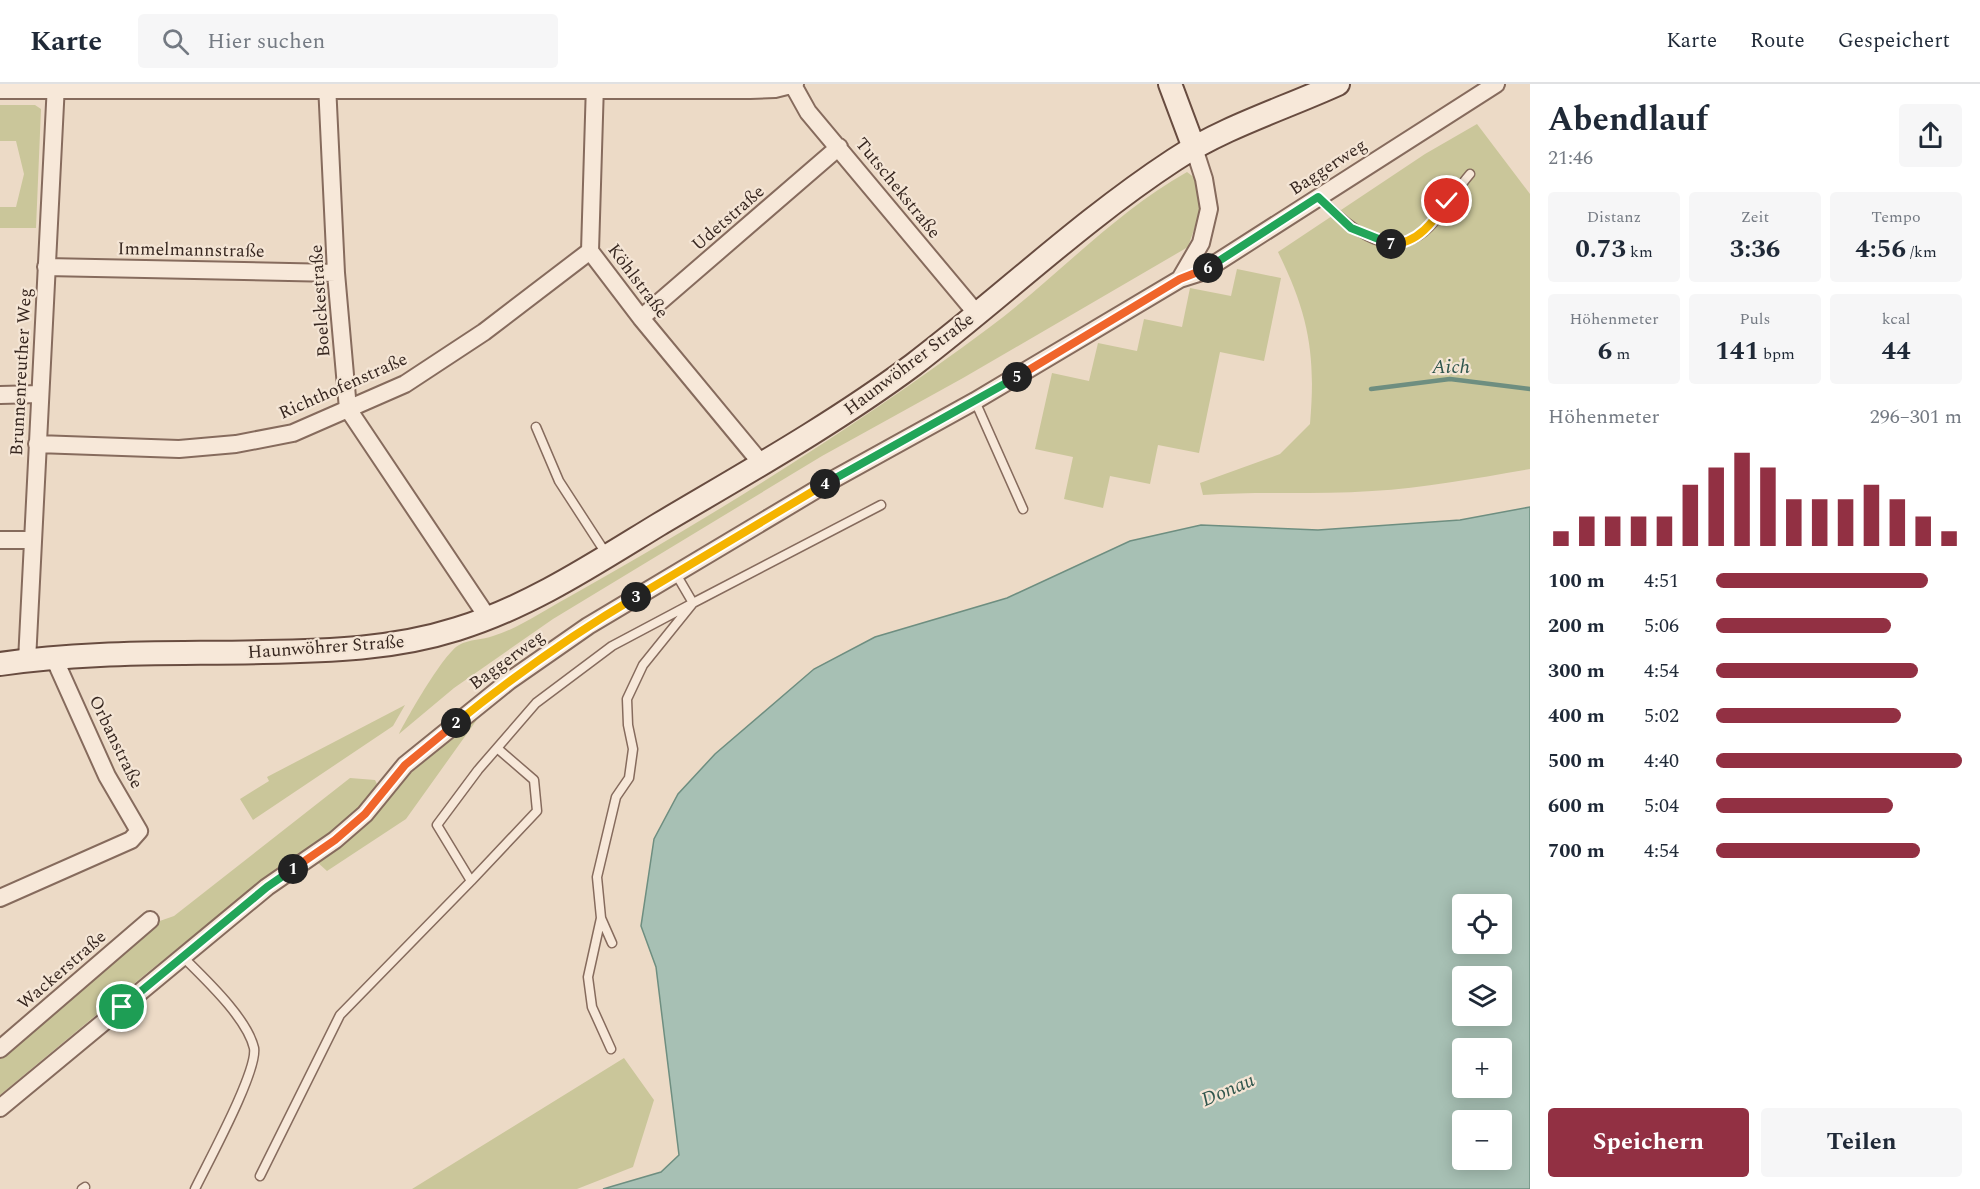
<!DOCTYPE html>
<html lang="de">
<head>
<meta charset="utf-8">
<style>
	body { margin:0; font-family:Spectral,serif; background:#f6f6f7; color:#1f2937; height:100vh; display:flex; flex-direction:column; font-size:22px; white-space:nowrap }
	* { box-sizing:border-box; margin:0 }
	p { font-size:20px; color:#747a83 }
	.icon { flex:none; width:33px; height:33px; fill:none; stroke:currentColor; stroke-width:2; stroke-linecap:round; stroke-linejoin:round }
	.map { position:relative; flex:1; overflow:hidden }
	.sheet { display:flex; flex-direction:column; background:#fff; width:450px }
	.sheet>* { flex:none }
	.tools { position:absolute; left:1452px; top:810px; display:grid; gap:12px }
	.tools a { display:grid; place-items:center; width:60px; height:60px; border-radius:6px; background:#fff; box-shadow:0 3px 15px #0003; font-size:30px }
	.pin { position:absolute; display:grid; place-items:center; width:51px; height:51px; color:#fff; margin:-26px; border:3px solid #fff; border-radius:50%; box-shadow:0 2px 6px #0007 }
	.km { position:absolute; width:30px; height:30px; margin:-15px; border-radius:50%; background:#222; color:#fff; font-size:16px; line-height:30px; text-align:center }
	.round { display:grid; place-items:center; flex:none; width:63px; height:63px; border-radius:6px; background:#f6f6f7 }
	.head { display:flex; align-items:center; justify-content:space-between; height:102px; padding:0 18px }
	h1 { font-size:33px; font-weight:700; line-height:45px }
	.stats { display:grid; grid-template-columns:repeat(3,1fr); gap:9px; height:102px; padding:6px 18px }
	.stats div { display:grid; align-content:center; border-radius:6px; background:#f6f6f7; text-align:center }
	.stats b { font-size:26px; font-weight:700 }
	.stats small { font-size:16px; font-weight:400 }
	.stats p { font-size:16px }
	.chart { height:168px; padding:12px 18px }
	.chart p { display:flex; justify-content:space-between }
	.chart svg { width:100%; height:108px; margin-top:6px; stroke:#923043; stroke-width:6 }
	.primary-button { display:flex; gap:12px; margin-top:auto; padding:12px 18px }
	.primary-button a { flex:1; height:69px; border-radius:6px; background:#923043; color:#fff; font-size:24px; font-weight:700; line-height:69px; text-align:center }
	.primary-button a+a { background:#f6f6f7; color:#1f2937 }
	ul { padding:0 18px; list-style:none; font-size:20px }
	li { display:grid; grid-template-columns:96px 72px 1fr; align-items:center; height:45px }
	li i { height:15px; border-radius:8px; background:#923043 }
	header { display:flex; align-items:center; gap:36px; box-sizing:border-box; height:84px; padding:0 30px; background:#fff; border-bottom:2px solid #e0e1e3 }
	header strong { font-size:28px }
	nav { display:flex; gap:33px; margin-inline-start:auto; font-size:21px }
	.search { width:420px; height:54px; background:#f6f6f7; display:flex; align-items:center; gap:15px; box-sizing:border-box; padding:0 21px; border-radius:6px; color:#747a83; font-size:22px }
	main { display:flex; flex:1; min-height:0 }
	.map>svg:first-child { display:block }
	.green { fill:#cac69a }
	.water { fill:#a7c0b4; stroke:#6e8e80; stroke-width:1.5; fill-rule:evenodd }
	.lines { fill:none; stroke-linecap:round; stroke-linejoin:round }
	.stream { stroke:#6e8e80; stroke-width:4.5 }
	.lane-casing { stroke:#866b5d; stroke-width:11 }
	.street-casing { stroke:#866b5d; stroke-width:20 }
	.secondary-casing { stroke:#684c40; stroke-width:26 }
	.lane { stroke:#f7e8d9; stroke-width:8 }
	.street { stroke:#f7e8d9; stroke-width:16 }
	.secondary { stroke:#f7e8d9; stroke-width:22 }
	.split-1-casing { stroke:#fff; stroke-width:12 }
	.split-2-casing { stroke:#fff; stroke-width:12 }
	.split-3-casing { stroke:#fff; stroke-width:12 }
	.split-4-casing { stroke:#fff; stroke-width:12 }
	.split-5-casing { stroke:#fff; stroke-width:12 }
	.split-6-casing { stroke:#fff; stroke-width:12 }
	.split-7-casing { stroke:#fff; stroke-width:12 }
	.split-8-casing { stroke:#fff; stroke-width:12 }
	.split-1 { stroke:#22a559; stroke-width:8 }
	.split-2 { stroke:#f0652b; stroke-width:8 }
	.split-3 { stroke:#f5b400; stroke-width:8 }
	.split-4 { stroke:#f5b400; stroke-width:8 }
	.split-5 { stroke:#22a559; stroke-width:8 }
	.split-6 { stroke:#f0652b; stroke-width:8 }
	.split-7 { stroke:#22a559; stroke-width:8 }
	.split-8 { stroke:#f5b400; stroke-width:8 }
	.labels { text-anchor:middle; dominant-baseline:central; stroke-width:4.5; stroke-linejoin:round; paint-order:stroke }
	.street-label { font-size:18px; fill:#372720; stroke:#f4e5d5 }
	.water-label { font-size:20px; font-style:italic; fill:#30564d; stroke:#f4e5d5 }
</style>
</head>
<body>
<header>
<strong>Karte</strong>
<div class="search"><svg class="icon" aria-label="search" viewBox="0 0 24 24"><circle cx="10" cy="10" r="6"/><path d="M15 15l6 6"/></svg>Hier suchen</div>
<nav><a>Karte</a><a>Route</a><a>Gespeichert</a></nav>
</header>
<main>
<div class="map">
<svg width="1530" height="1105" viewBox="0 0 1530 1105">
	<rect width="100%" height="100%" fill="#ecdac6"/>
	<path class="green" d="M0,21H35L41,25L36,144H0V123H16L24,90L16,57H0Z
		M1477,40L1530,110V385C1477,394 1425,404 1372,407C1315,411 1259,407 1203,411L1200,399L1280,370L1310,340C1316,271 1309,231 1278,168L1425,70Z
		M1187,88L1199,97L1200,128L1188,163L963,294L822,372L553,535L454,604L399,650C408,632 444,569 459,561C469,555 483,556 493,552C519,544 543,527 567,514C713,432 856,343 990,243C1057,193 1114,129 1187,88Z
		M1237,185L1281,194L1264,277L1220,268L1199,369L1158,361L1150,400L1110,392L1103,424L1064,415L1073,373L1035,365L1052,289L1089,297L1098,259L1137,267L1144,235L1182,243L1190,204L1231,212Z
		M405,621L393,642L253,736L240,715L269,697L267,693Z
		M481,630L406,735L327,787L317,778L364,743L412,688Z
		M350,694L375,696L377,700C369,730 321,759 296,776C192,848 97,931 0,1011V974L144,852L154,839L174,832Z
		M624,974L654,1016L633,1083L577,1105H412Z"/>
	<path class="water" d="M1530,423V1105H603L661,1088L679,1071L656,883L641,842L654,755L678,710L715,670L814,585L875,553L1007,514L1130,457L1201,441L1318,446L1460,436ZM1462,820H1502V860H1462ZM1462,892H1502V932H1462ZM1462,964H1502V1004H1462ZM1462,1036H1502V1076H1462Z"/>
	<g class="lines">
		<path class="stream" d="M1371,305L1450,295L1530,305"/>
		<defs>
			<path id="lane" d="M1318,113C1351,144 1393,185 1434,138C1447,123 1457,105 1470,90
				M975,317L1023,425
				M536,343L559,397L607,471
				M497,664L534,696L537,727L471,797L437,741L478,686L536,619L612,562L693,519L676,490
				M601,834L588,893L592,923L611,965
				M612,859L601,834L597,793L616,713L629,694L633,665L628,641L627,615L643,581L693,519L881,421
				M183,873C205,895 247,934 254,964C258,987 207,1080 195,1105
				M260,1092L340,931L471,797
				M82,1105L85,1103"/>
			<path id="street" d="M327,0L336,189L348,325L488,534
				M595,0L590,167L641,234L761,379
				M793,1L808,28L977,230
				M0,6H750L775,5L795,0
				M46,183L336,189
				M1180,195L1202,188L1496,0
				M641,234L839,63
				M0,311L39,310
				M37,360L179,365L236,360L293,349L405,300L484,248L590,167
				M0,456H32
				M27,577L56,0
				M0,814L131,756L139,747L107,692L54,574
				M0,965L150,836
				M0,1024L267,803L335,756L365,730L405,681L509,597L588,542L834,395L975,317L1180,195L1201,159L1209,125L1204,95L1194,64"/>
			<path id="secondary" d="M1170,0L1194,64
				M0,580C87,567 176,570 263,568C329,567 394,565 457,545C529,523 594,480 658,441C744,390 832,341 913,281C1001,214 1081,137 1174,76C1224,43 1283,25 1338,0"/>
		</defs>
		<use href="#lane" class="lane-casing"/>
		<use href="#street" class="street-casing"/>
		<use href="#secondary" class="secondary-casing"/>
		<use href="#lane" class="lane"/>
		<use href="#street" class="street"/>
		<use href="#secondary" class="secondary"/>
	</g>
	<g class="lines">
		<defs>
			<path id="split-1" d="M122,923L267,803L293,785"/>
			<path id="split-2" d="M293,785L335,756L365,730L405,681L456,639"/>
			<path id="split-3" d="M456,639C513,593 573,550 636,513"/>
			<path id="split-4" d="M636,513L825,400"/>
			<path id="split-5" d="M825,400L1017,293"/>
			<path id="split-6" d="M1017,293L1180,195L1208,184"/>
			<path id="split-7" d="M1208,184L1318,113L1351,144L1391,160"/>
			<path id="split-8" d="M1391,160C1418,160 1434,137 1447,117"/>
		</defs>
		<use href="#split-1" class="split-1-casing"/>
		<use href="#split-2" class="split-2-casing"/>
		<use href="#split-3" class="split-3-casing"/>
		<use href="#split-4" class="split-4-casing"/>
		<use href="#split-5" class="split-5-casing"/>
		<use href="#split-6" class="split-6-casing"/>
		<use href="#split-7" class="split-7-casing"/>
		<use href="#split-8" class="split-8-casing"/>
		<use href="#split-1" class="split-1"/>
		<use href="#split-2" class="split-2"/>
		<use href="#split-3" class="split-3"/>
		<use href="#split-4" class="split-4"/>
		<use href="#split-5" class="split-5"/>
		<use href="#split-6" class="split-6"/>
		<use href="#split-7" class="split-7"/>
		<use href="#split-8" class="split-8"/>
	</g>
	<g class="labels">
		<g class="street-label">
			<text transform="translate(1328 83) rotate(-33)">Baggerweg</text>
			<text transform="translate(898 104) rotate(51)">Tutschekstraße</text>
			<text transform="translate(728 134) rotate(-41)">Udetstraße</text>
			<text transform="translate(191 166) rotate(1)">Immelmannstraße</text>
			<text transform="translate(638 197) rotate(53)">Köhlstraße</text>
			<text transform="translate(320 217) rotate(-94)">Boelckestraße</text>
			<text transform="translate(909 280) rotate(-37)">Haunwöhrer Straße</text>
			<text transform="translate(21 288) rotate(-87)">Brunnenreuther Weg</text>
			<text transform="translate(343 302) rotate(-24)">Richthofenstraße</text>
			<text transform="translate(326 563) rotate(-4)">Haunwöhrer Straße</text>
			<text transform="translate(507 576) rotate(-36)">Baggerweg</text>
			<text transform="translate(116 658) rotate(64)">Orbanstraße</text>
			<text transform="translate(62 886) rotate(-41)">Wackerstraße</text>
		</g>
		<g class="water-label">
			<text x="1451" y="283">Aich</text>
			<text transform="translate(1228 1006) rotate(-23)">Donau</text>
		</g>
	</g>
</svg>
<div class="tools">
<a><svg class="icon" aria-label="locate" viewBox="0 0 24 24"><circle cx="12" cy="12" r="6"/><path d="M12 2v4M12 18v4M2 12h4M18 12h4"/></svg></a>
<a><svg class="icon" aria-label="layers" viewBox="0 0 24 24"><path d="M12 4l9 5-9 5-9-5zM3 14l9 5 9-5"/></svg></a>
<a>+</a>
<a>−</a>
</div>
<div class="pin" style="left:122px;top:923px;background:#1e9e55"><svg class="icon" aria-label="arrive" viewBox="0 0 24 24"><path d="M6 21V4h12l-3 4 3 4H6"/></svg></div>
<div class="pin" style="left:1447px;top:117px;background:#d93025"><svg class="icon" aria-label="check" viewBox="0 0 24 24"><path d="M5 12l5 5 9-10"/></svg></div>
<b class="km" style="left:293px;top:785px">1</b>
<b class="km" style="left:456px;top:639px">2</b>
<b class="km" style="left:636px;top:513px">3</b>
<b class="km" style="left:825px;top:400px">4</b>
<b class="km" style="left:1017px;top:293px">5</b>
<b class="km" style="left:1208px;top:184px">6</b>
<b class="km" style="left:1391px;top:160px">7</b>
</div>
<section class="sheet">
<div class="head"><div><h1>Abendlauf</h1><p>21:46</p></div><a class="round"><svg class="icon" aria-label="share" viewBox="0 0 24 24"><path d="M12 15V3M7 8l5-5 5 5M5 13v7h14v-7"/></svg></a></div>
<div class="stats">
<div><p>Distanz</p><b>0.73<small> km</small></b></div>
<div><p>Zeit</p><b>3:36</b></div>
<div><p>Tempo</p><b>4:56<small> /km</small></b></div>
</div>
<div class="stats">
<div><p>Höhenmeter</p><b>6<small> m</small></b></div>
<div><p>Puls</p><b>141<small> bpm</small></b></div>
<div><p>kcal</p><b>44</b></div>
</div>
<div class="chart"><p><span>Höhenmeter</span>296–301 m</p>
<svg viewBox="0 0 160 44" preserveAspectRatio="none"><path d="M5 44V38M15 44V32M25 44V32M35 44V32M45 44V32M55 44V19M65 44V12M75 44V6M85 44V12M95 44V25M105 44V25M115 44V25M125 44V19M135 44V25M145 44V32M155 44V38"/></svg>
</div>
<ul>
<li><b>100 m</b>4:51<i style="width:86%"></i></li>
<li><b>200 m</b>5:06<i style="width:71%"></i></li>
<li><b>300 m</b>4:54<i style="width:82%"></i></li>
<li><b>400 m</b>5:02<i style="width:75%"></i></li>
<li><b>500 m</b>4:40<i style="width:100%"></i></li>
<li><b>600 m</b>5:04<i style="width:72%"></i></li>
<li><b>700 m</b>4:54<i style="width:83%"></i></li>
</ul>
<div class="primary-button"><a>Speichern</a><a>Teilen</a></div>
</section>
</main>
</body>
</html>
